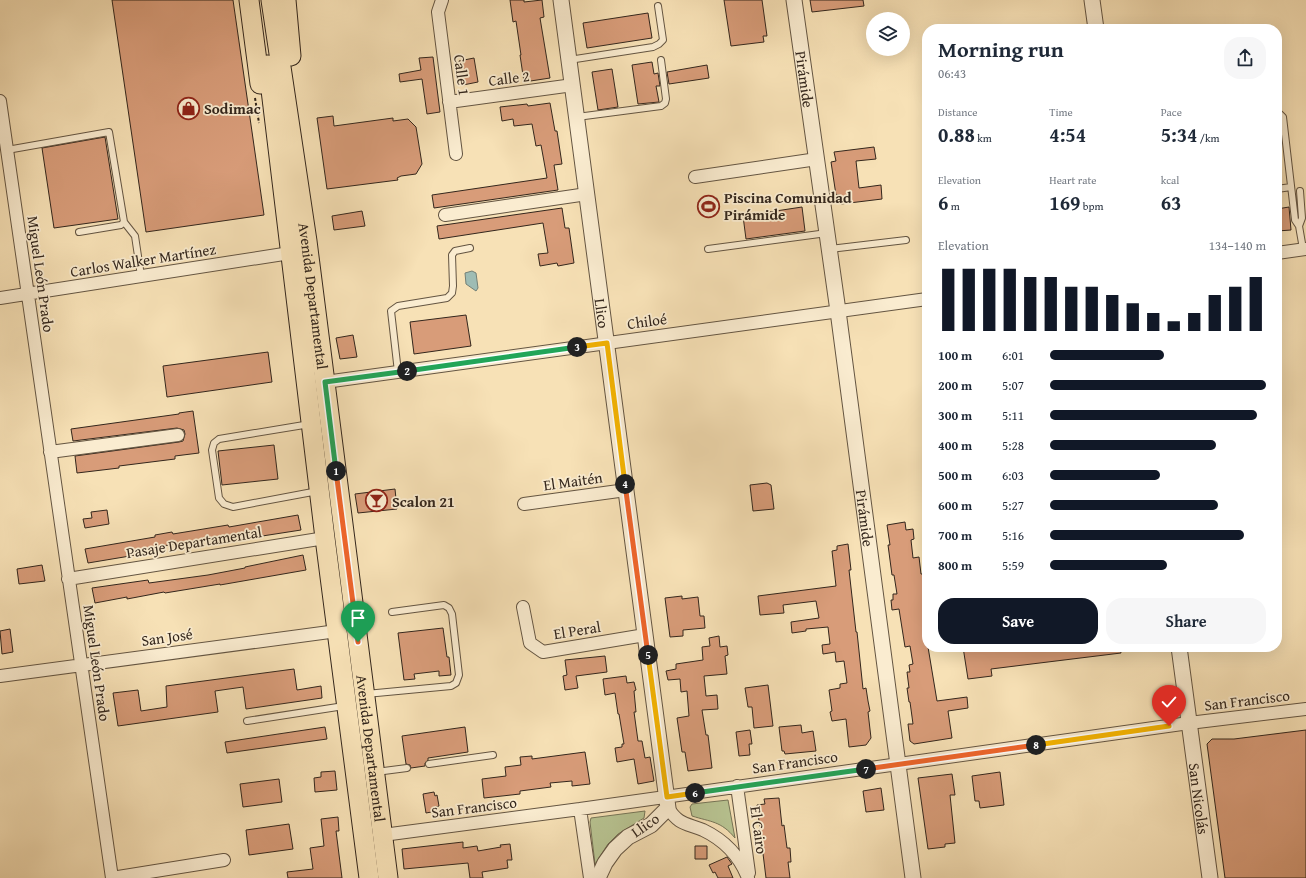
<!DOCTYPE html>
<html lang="en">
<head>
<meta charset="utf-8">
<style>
	body { margin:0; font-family:"Gentium Book Plus",serif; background:#f6f6f7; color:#1f2937; height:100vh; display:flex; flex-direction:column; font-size:15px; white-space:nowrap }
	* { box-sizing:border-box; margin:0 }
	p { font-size:13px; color:#747a83 }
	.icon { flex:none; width:22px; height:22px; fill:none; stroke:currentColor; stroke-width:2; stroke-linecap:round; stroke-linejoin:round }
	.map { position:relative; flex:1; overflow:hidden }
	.side { position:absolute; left:922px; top:24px; width:360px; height:628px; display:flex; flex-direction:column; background:#fff; border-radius:16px; box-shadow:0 4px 16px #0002 }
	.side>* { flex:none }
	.tools { position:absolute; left:866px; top:12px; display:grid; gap:8px }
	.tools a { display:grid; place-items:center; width:44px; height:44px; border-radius:50%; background:#fff; box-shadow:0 4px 16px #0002; font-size:20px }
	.pin { position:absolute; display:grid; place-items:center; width:34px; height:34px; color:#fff; margin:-41px -17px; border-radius:50% 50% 50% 0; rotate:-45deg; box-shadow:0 0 4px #0007 }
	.pin .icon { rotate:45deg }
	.km { position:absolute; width:20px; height:20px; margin:-10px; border-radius:50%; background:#222; color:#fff; font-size:11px; line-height:20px; text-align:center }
	.round { display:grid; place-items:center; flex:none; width:42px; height:42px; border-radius:16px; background:#f6f6f7 }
	.overview { display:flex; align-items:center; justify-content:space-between; height:68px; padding:0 16px }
	h1 { font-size:22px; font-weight:700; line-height:30px }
	.stats { display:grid; grid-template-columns:repeat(3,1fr); gap:6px; height:68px; padding:4px 16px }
	.stats div { display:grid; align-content:center }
	.stats b { font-size:20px; font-weight:700 }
	.stats small { font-size:11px; font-weight:400 }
	.stats p { font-size:11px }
	.chart { height:112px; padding:8px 16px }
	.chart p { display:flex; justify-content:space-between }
	.chart svg { width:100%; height:72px; margin-top:4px; stroke:#111827; stroke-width:6 }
	.cta { display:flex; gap:8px; margin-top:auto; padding:8px 16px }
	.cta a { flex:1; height:46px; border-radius:16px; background:#111827; color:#fff; font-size:16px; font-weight:700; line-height:46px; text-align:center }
	.cta a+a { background:#f6f6f7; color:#1f2937 }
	ul { padding:0 16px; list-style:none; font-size:13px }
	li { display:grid; grid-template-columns:64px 48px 1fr; align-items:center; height:30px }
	li i { height:10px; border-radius:5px; background:#111827 }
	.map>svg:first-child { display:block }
	.green { fill:#b8c492; stroke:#767557 }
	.water { fill:#9ebcb4; stroke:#738077 }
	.building { fill:#d89c79; stroke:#33261c }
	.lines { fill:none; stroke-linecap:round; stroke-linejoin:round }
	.service-casing { stroke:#645542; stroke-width:8 }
	.minor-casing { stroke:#645542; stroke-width:14 }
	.tertiary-casing { stroke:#645542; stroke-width:17 }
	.primary-casing { stroke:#33261c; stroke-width:21 }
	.path { stroke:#33261c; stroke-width:2; stroke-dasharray:3 2; stroke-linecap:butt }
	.service { stroke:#faecd0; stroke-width:6 }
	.minor { stroke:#faecd0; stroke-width:12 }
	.tertiary { stroke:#faecd0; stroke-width:15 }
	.primary { stroke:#f7e1b6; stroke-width:19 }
	.split-1-casing { stroke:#fff; stroke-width:8 }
	.split-2-casing { stroke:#fff; stroke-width:8 }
	.split-3-casing { stroke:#fff; stroke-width:8 }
	.split-4-casing { stroke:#fff; stroke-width:8 }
	.split-5-casing { stroke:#fff; stroke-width:8 }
	.split-6-casing { stroke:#fff; stroke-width:8 }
	.split-7-casing { stroke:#fff; stroke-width:8 }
	.split-8-casing { stroke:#fff; stroke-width:8 }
	.split-9-casing { stroke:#fff; stroke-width:8 }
	.split-1 { stroke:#f0652b; stroke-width:5 }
	.split-2 { stroke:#22a559; stroke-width:5 }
	.split-3 { stroke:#22a559; stroke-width:5 }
	.split-4 { stroke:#f5b400; stroke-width:5 }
	.split-5 { stroke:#f0652b; stroke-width:5 }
	.split-6 { stroke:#f5b400; stroke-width:5 }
	.split-7 { stroke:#22a559; stroke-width:5 }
	.split-8 { stroke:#f0652b; stroke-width:5 }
	.split-9 { stroke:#f5b400; stroke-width:5 }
	.labels { text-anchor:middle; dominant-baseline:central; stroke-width:3.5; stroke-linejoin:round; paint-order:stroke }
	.street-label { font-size:15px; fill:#33261c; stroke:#faecd0 }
	.poi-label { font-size:15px; font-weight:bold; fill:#33261c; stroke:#faecd0; text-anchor:start }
</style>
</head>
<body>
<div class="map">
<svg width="1306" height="878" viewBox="0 0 1306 878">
	<rect width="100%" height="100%" fill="#f7e1b6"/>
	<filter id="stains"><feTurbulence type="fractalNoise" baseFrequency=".005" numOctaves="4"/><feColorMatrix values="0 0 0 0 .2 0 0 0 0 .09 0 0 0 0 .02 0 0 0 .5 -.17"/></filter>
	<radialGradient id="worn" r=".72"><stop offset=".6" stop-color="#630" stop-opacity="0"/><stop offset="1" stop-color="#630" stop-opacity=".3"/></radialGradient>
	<path class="green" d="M728,800L735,838C721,821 711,822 692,816L690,807L692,804Z
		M645,811L644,818L618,834L608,844L595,864L590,822L591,818Z"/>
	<path class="water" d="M717,198L718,209L700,212L698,202Z
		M472,271L476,273L478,288L476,291L466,284L465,273Z"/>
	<path class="building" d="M112,0H233L264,215L146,232Z
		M510,0H524V2L542,0L544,17L540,18L550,78L524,82L520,55H521L516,21L513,22Z
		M724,0H762L767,36H763L764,42L731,46Z
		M810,0H863L864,6L812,12Z
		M648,13L652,38L587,48L583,23Z
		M433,57L440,112L427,114L422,79L400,82L399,74L421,70L419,58Z
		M474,58L478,82L463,85L459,61Z
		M652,62L654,74L658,73L660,86H656L659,102L638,104L632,65Z
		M707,65L709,78L669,84L667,72Z
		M612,69L618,107L598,110L592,72Z
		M550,103L555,131H557L562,164L554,165L558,190L434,208L432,195L547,178L541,145L536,146L532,124L514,126L513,119L502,121L500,107L527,104L528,106Z
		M333,116L334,126L393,118V121L408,119L416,127L422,164L416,174L401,176L397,178L398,180L327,189L317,118Z
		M105,137L118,219L54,228L42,148Z
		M874,147L876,159L856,161L859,188L881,185L882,199L841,204L840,195H836L831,162L836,161L834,152Z
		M802,207L805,231L746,239L743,216Z
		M1289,207L1291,230L1277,231V209Z
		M562,208L565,228H569L574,263L558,266L557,263L540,266L538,254L548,253L543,223L439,239L437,226Z
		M362,211L365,226L334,230L332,216Z
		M466,315L471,346L414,354L410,322Z
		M353,335L357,357L340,359L336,338Z
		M268,352L272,382L167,397L163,366Z
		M193,411L199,453L175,456V459L119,466V468L77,473L75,456L179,442L183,441L185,434L184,430L177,428L73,441L71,429L179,414V413Z
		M274,445L278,479L222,485L218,451Z
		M767,483L771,485L774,509L753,511L750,485Z
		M395,489L397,509L358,513L355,494Z
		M107,510L109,524L85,528L83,519L92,518L91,512Z
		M298,515L301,530L243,539L242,536L185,544L184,542L147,549L148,553L88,563L85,549L155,537V535L172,532L173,534L228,525L229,527Z
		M905,522L906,530L913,529L914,539L911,540L913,558L919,557L921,574H925L926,580H927V647H928L937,701L967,697L968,708L948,711L952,738L914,744L910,741L908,724H913L910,702H909L907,688H909L907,672H910L909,665L913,664L910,646L905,647L899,609L892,610L891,600H893V594H897L894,575H892L888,545H890L887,525Z
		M848,544L851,570H849L856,632H857L863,689L866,688L868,701L870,711L868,712L871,738L866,745L849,747L846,719L832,721L830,712L832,711L829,690L840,688V684L847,683L844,661L836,662L835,652L823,654L822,645L830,644L828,627L806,629V631L792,633L791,622L819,618L816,601L783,605L784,613L760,615L758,596L836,586L832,551L837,550V546Z
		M303,555L306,570L220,585V584L165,593L164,592L127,599V597L95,603L92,588L148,580L149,583L208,575L245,568V567Z
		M42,565L45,581L19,584L17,569Z
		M682,596V599L698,597L700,616H704L705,628L683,630V636L670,637L665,598Z
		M443,628L447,657H449L451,675L439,676V671L414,674L415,679L404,680L398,633Z
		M10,629L13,652L2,654L0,631Z
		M719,636L720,647L727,646L728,655L725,656L727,674L704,676L706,696L717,695L718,709L702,710L706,735H708L712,768L688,771L685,752H682L677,718L689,716L687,691L681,692L680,679L668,680L666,671L676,669V664L703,660L702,647L710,646L709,638Z
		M963,647H1120L1121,653L991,669L992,676L968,679Z
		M605,656L607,672L576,676L578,688L565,690L563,676L567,675L565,660Z
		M294,669L297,690L321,686L322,698L246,709L243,687L215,691L218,712L118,726L113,693L138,690L141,711L167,707L166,686Z
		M626,676L627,683L634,682L636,690L634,691L636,712H634L638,741H642L645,758L650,757L654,781L638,784L634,759L617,762L615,748L622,747V744H624L619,714H618L615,693L605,695L603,679Z
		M768,685L773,726L754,728L752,707H748L745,688Z
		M801,725L802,733L813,731L816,751L785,754L784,751H782L779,727Z
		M325,727L327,739L227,753L225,742Z
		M465,727L468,752L428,758V760L425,763V766L411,768L410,765L406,764L402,736Z
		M750,730L752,744H749L750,755L739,756L736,732Z
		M1306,730V878H1225L1207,744L1212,739H1234Z
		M585,752L590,784L572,786V781L550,783L551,787L520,791V794L484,798L482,779L506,776L505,767L521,765L520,757L532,756V759Z
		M335,771L337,790L315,792L314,778L321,777V772Z
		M1000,772L1004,805L980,808L979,801H975L972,776Z
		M952,774L955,795H950L955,843L945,844V847L928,849L918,778Z
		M279,779L282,802L243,807L240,784Z
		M881,788L884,810L866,812L863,791Z
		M434,792L435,796L437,795L439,806L436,807L437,811L426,813L423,794Z
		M779,798L782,826L784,825L787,848H790L791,862H788L790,878H766L757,805L765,804L764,799Z
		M338,817L339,831H336L342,878H288L287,872L313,869L310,848L324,846L321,819Z
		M289,824L293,849L249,855L246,830Z
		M463,842V848L477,846L478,851L501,847L500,845L510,844L512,860H507L508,868L482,872L483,878H470L468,863L404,869L402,849Z
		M695,846H707V859H695Z
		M727,857L732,864L728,866L733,878H718L715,872L713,873L709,865Z"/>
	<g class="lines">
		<defs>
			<path id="service" d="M569,60L653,47L659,44L663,40L658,6
				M1277,114H1280L1283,117L1295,220L1299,226
				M577,117L661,106L665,103L666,99L661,60
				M7,150L109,132L124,222L121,225L79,232
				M1277,189L1291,187
				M1300,191L1302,218L1299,226L1303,249
				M124,222L135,236L141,276
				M708,249L827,233
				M830,249L906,240
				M398,372L391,311L398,306L447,298L452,293L453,286L452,255L455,251L470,248
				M310,424L219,439L214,443L212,450L219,498L224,504L233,507L318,491
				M366,694L451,686L456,683L459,675L452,614L449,608L444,605L392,612
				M247,721L344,706
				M429,764L493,755
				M376,772L407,768"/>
			<path id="minor" d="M442,0L438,12L439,20L456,154
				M0,101L112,878
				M449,102L573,85
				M695,177L817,159
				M445,215L587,194
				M1277,253L1306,249
				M0,298L290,253
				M325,382L927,299
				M50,452L178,435
				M524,504L626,490
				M68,579L325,538
				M523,607L530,643L543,652L645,635
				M0,676L337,631
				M737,786L749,873
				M668,808C679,825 686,823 703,830C724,840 740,857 748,878
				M580,809L590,878
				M383,835L580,809L1189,723L1306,709
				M112,878L224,860"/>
			<g id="tertiary">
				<path id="s1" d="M561,0L668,808L651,825L628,837L615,849L605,863L598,878"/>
				<path id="s2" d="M794,0L838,311L913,878"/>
				<path d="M1092,0L1096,29"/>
				<path id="s3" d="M1179,647L1210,878"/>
			</g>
			<g id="primary">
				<path d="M249,0L260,84"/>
				<path id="s4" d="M271,0L307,241L388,878"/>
				<path d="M286,0L291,56"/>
				<path d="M268,65L325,538L369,878"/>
			</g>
		</defs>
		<use href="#service" class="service-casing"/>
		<use href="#minor" class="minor-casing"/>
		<use href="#tertiary" class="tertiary-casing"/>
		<use href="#primary" class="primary-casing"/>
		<path class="path" d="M255,98L259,123"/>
		<use href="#service" class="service"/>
		<use href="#minor" class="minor"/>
		<use href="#tertiary" class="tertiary"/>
		<use href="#primary" class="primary"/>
	</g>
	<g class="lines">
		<defs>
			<path id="split-1" d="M336,471L358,642"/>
			<path id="split-2" d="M336,471L325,382L407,371"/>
			<path id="split-3" d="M407,371L577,347"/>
			<path id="split-4" d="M577,347L607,343L625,484"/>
			<path id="split-5" d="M625,484L648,655"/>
			<path id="split-6" d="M648,655L667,797L695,793"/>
			<path id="split-7" d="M695,793L866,769"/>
			<path id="split-8" d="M866,769L1036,745"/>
			<path id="split-9" d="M1036,745L1169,726"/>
		</defs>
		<use href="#split-1" class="split-1-casing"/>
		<use href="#split-2" class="split-2-casing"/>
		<use href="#split-3" class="split-3-casing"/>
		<use href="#split-4" class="split-4-casing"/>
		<use href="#split-5" class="split-5-casing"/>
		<use href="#split-6" class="split-6-casing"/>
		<use href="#split-7" class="split-7-casing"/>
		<use href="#split-8" class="split-8-casing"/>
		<use href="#split-9" class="split-9-casing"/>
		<use href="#split-1" class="split-1"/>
		<use href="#split-2" class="split-2"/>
		<use href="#split-3" class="split-3"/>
		<use href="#split-4" class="split-4"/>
		<use href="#split-5" class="split-5"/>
		<use href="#split-6" class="split-6"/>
		<use href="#split-7" class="split-7"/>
		<use href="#split-8" class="split-8"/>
		<use href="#split-9" class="split-9"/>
	</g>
	<defs>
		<symbol id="shop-ring" viewBox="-11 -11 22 22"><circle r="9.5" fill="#faecd0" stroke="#8f2418" stroke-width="1.5"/><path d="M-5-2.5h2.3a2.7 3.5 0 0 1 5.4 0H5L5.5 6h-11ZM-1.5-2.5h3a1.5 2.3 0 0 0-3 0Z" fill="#8f2418"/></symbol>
		<symbol id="stadium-ring" viewBox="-11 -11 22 22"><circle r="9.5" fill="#faecd0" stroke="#8f2418" stroke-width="1.5"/><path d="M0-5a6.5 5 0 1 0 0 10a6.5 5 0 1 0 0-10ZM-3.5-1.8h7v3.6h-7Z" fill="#8f2418"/></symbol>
		<symbol id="bar-ring" viewBox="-11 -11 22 22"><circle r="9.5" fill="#faecd0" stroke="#8f2418" stroke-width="1.5"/><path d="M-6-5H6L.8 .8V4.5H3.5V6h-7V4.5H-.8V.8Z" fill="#8f2418"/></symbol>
	</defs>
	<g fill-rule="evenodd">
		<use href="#shop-ring" x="176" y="96" width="25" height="25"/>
		<use href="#stadium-ring" x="696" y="194" width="25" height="25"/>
		<use href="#bar-ring" x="364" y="488" width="25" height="25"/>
	</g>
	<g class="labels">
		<g class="street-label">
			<text transform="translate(462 75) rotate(83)">Calle 1</text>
			<text transform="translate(509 78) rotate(-7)">Calle 2</text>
			<text stroke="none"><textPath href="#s2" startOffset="80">Pirámide</textPath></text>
			<text transform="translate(143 260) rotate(-9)">Carlos Walker Martínez</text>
			<text transform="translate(41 274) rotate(82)">Miguel León Prado</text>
			<text stroke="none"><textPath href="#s4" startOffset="299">Avenida Departamental</textPath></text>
			<text stroke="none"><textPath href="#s1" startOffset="316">Llico</textPath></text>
			<text transform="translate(647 321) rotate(-8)">Chiloé</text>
			<text transform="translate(573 481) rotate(-8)">El Maitén</text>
			<text stroke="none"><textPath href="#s2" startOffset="523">Pirámide</textPath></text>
			<text transform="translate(194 542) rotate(-9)">Pasaje Departamental</text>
			<text transform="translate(577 630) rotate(-9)">El Peral</text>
			<text transform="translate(167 637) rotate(-8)">San José</text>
			<text transform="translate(97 663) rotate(82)">Miguel León Prado</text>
			<text transform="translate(1247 700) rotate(-7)">San Francisco</text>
			<text stroke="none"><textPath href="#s4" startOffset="755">Avenida Departamental</textPath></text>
			<text transform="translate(795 762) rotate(-8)">San Francisco</text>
			<text stroke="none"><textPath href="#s3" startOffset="153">San Nicolás</textPath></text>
			<text transform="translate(474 807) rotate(-7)">San Francisco</text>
			<text transform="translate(645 825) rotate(-35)">Llico</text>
			<text transform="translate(759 830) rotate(82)">El Cairo</text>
		</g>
		<g class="poi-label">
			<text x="204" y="108">Sodimac</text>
			<text x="724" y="197">Piscina Comunidad<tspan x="724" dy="17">Pirámide</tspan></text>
			<text x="392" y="501">Scalon 21</text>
		</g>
	</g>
	<rect width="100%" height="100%" filter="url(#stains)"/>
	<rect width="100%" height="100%" fill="url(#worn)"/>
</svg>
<div class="tools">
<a><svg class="icon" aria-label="layers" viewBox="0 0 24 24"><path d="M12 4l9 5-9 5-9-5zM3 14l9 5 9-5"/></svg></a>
</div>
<div class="pin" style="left:358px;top:642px;background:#1e9e55"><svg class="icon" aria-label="arrive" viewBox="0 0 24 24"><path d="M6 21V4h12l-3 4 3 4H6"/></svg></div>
<div class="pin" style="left:1169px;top:726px;background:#d93025"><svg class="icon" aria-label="check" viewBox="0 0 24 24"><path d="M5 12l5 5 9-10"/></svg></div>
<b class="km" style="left:336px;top:471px">1</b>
<b class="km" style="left:407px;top:371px">2</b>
<b class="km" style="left:577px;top:347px">3</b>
<b class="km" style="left:625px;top:484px">4</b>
<b class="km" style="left:648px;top:655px">5</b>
<b class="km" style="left:695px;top:793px">6</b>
<b class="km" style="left:866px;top:769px">7</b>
<b class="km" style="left:1036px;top:745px">8</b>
<section class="side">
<div class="overview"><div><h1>Morning run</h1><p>06:43</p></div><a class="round"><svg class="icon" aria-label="share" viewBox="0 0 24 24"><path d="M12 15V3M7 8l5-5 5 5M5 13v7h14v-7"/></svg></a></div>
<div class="stats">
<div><p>Distance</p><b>0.88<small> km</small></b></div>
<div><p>Time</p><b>4:54</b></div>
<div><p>Pace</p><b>5:34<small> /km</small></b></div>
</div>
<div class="stats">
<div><p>Elevation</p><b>6<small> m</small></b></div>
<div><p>Heart rate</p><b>169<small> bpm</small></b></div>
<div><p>kcal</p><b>63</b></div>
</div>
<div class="chart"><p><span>Elevation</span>134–140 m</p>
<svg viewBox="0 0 160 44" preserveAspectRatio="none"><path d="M5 44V6M15 44V6M25 44V6M35 44V6M45 44V11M55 44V11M65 44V17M75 44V17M85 44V22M95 44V27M105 44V33M115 44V38M125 44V33M135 44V22M145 44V17M155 44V11"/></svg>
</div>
<ul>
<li><b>100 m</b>6:01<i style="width:53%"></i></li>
<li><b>200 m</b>5:07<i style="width:100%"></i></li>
<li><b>300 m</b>5:11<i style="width:96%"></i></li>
<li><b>400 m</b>5:28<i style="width:77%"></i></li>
<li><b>500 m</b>6:03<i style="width:51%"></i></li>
<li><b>600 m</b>5:27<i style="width:78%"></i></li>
<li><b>700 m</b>5:16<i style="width:90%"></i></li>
<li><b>800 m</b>5:59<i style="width:54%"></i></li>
</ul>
<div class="cta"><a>Save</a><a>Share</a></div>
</section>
</div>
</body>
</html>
